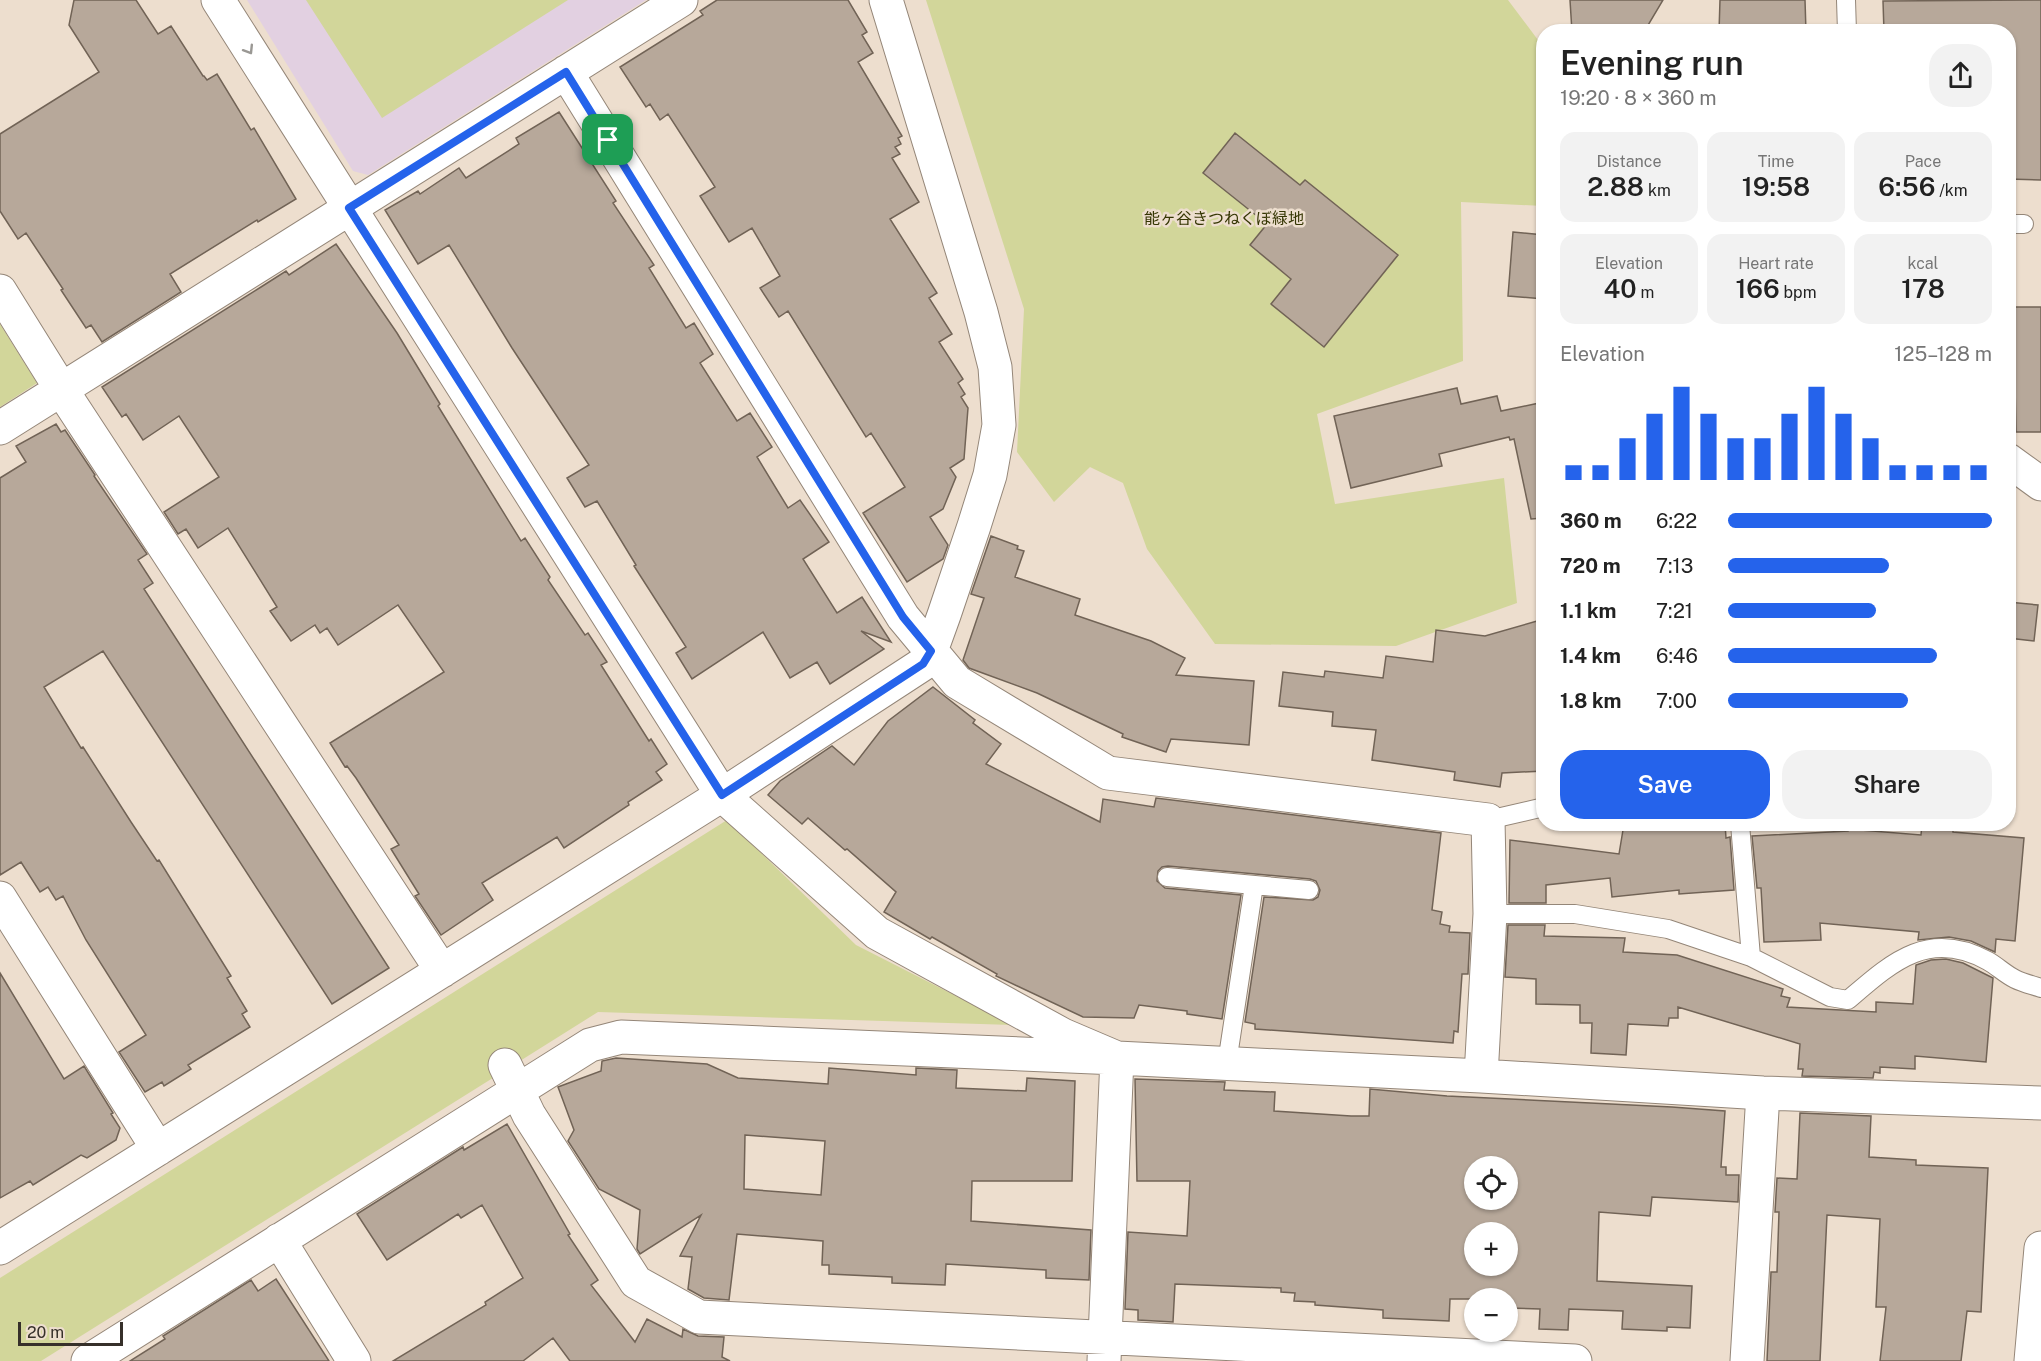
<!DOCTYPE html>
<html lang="en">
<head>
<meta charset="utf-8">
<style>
	body { margin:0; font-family:"Public Sans","Noto Sans JP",sans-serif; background:#f2f2f2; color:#222; height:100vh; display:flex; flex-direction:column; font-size:22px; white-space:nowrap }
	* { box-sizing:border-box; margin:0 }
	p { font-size:20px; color:#767676 }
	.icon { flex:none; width:33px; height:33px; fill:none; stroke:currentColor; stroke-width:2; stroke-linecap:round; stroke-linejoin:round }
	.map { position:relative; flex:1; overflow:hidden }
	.panel { position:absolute; left:1536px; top:24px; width:480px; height:807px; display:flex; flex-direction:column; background:#fff; border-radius:24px; box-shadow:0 2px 4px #0004 }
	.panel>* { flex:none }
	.tools { position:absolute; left:1464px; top:1156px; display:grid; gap:12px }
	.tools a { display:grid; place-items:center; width:54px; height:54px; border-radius:50%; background:#fff; box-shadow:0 2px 4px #0004; font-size:30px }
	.scale { position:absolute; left:18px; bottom:15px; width:105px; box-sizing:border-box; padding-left:6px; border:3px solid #36302a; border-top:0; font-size:16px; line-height:21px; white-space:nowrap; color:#36302a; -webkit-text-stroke:4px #eddece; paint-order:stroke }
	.pin { position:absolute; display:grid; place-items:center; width:51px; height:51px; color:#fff; margin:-26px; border-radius:12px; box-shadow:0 3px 9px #0006 }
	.round { display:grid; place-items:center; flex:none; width:63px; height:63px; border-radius:24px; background:#f2f2f2 }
	.headline { display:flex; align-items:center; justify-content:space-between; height:102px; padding:0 24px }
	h1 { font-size:33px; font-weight:600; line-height:45px }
	.stats { display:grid; grid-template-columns:repeat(3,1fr); gap:9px; height:102px; padding:6px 24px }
	.stats div { display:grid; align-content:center; border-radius:15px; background:#f2f2f2; text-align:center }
	.stats b { font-size:26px; font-weight:600 }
	.stats small { font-size:16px; font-weight:400 }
	.stats p { font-size:16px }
	.chart { height:168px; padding:12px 24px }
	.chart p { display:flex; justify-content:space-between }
	.chart svg { width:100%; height:108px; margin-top:6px; stroke:#2563eb; stroke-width:6 }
	.cta { display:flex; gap:12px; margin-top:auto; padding:12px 24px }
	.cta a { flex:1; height:69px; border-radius:24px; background:#2563eb; color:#fff; font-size:24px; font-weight:600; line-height:69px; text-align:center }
	.cta a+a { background:#f2f2f2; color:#222 }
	ul { padding:0 24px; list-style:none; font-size:20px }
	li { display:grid; grid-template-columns:96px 72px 1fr; align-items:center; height:45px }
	li i { height:15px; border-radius:8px; background:#2563eb }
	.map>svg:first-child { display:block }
	.education { fill:#e2d0e1 }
	.green { fill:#d2d69a }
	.building { fill:#b7a89a; stroke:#716356; stroke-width:1.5; fill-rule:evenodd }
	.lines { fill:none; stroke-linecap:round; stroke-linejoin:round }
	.service-casing { stroke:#948678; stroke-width:20 }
	.minor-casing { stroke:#948678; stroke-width:35 }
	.secondary-casing { stroke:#948678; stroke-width:35 }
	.service { stroke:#fff; stroke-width:18 }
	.minor { stroke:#fff; stroke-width:33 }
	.secondary { stroke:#fff; stroke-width:33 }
	.oneway { stroke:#9a9894 }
	.route-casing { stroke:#fff; stroke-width:12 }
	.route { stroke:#2563eb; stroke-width:8 }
	.labels { text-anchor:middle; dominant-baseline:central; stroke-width:5; stroke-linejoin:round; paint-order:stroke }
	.park-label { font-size:16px; fill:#353603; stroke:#eddece }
</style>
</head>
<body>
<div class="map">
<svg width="2041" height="1361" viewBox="0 0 2041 1361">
	<rect width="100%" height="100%" fill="#eddece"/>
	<path class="education" d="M247,0H646L368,175L353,171Z"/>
	<path class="green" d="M306,0H568L382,118Z
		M926,0H1508L1541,44L1543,45V206L1461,202L1463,361L1317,414L1335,504L1504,478L1517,603L1396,646L1215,644L1147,549L1123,483L1090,467L1054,502L1017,452L1024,309Z
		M0,324L37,383L0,407Z
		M727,820L856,945L1013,1025L598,1012L41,1361H0V1278Z"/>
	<path class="building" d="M74,0H136L158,34L171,26L203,76H204L207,80L217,74L251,130L254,128L296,199L258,222L257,220L170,274L181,292L102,342L91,325L86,328L61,290L63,289L26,233L18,239L0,211V134L99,72L69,25Z
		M717,0H848L867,32L862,35L873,53L858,62L902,136L898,138L901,144L895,147L900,154L892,158L919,202L890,219L937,293L929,298L952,334L939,342L963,379L958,383L965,394L961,397L968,408L964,459L950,468L956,477L943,509L930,517L948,545L943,559L907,582L863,513L905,487L871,433L866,437L788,311L779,317L760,288L780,276L752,228L729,242L700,196L715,187L668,114L660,120L650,104L646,107L620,67L703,15L700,11Z
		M1570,0H1663L1644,32H1572Z
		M1720,0H1805L1806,32H1719Z
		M2041,0V180L2008,179V132H2012L2013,68H2008V32H1884L1883,1Z
		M559,112L616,201L613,203L654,265L649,268L686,328L694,323L713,354L700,363L737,421L750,413L772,447L757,457L788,508L800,500L829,542L803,559L837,613L862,597L891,642L861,631L884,649L830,684L817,662L790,678L763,632L692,679L676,653L686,647L634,566L636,565L597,501L585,507L567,478L589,465L512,348L449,245L418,264L385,210L418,191L420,194L459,168L466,178L519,144L516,138Z
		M1235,133L1300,185L1305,180L1398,255L1324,347L1271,304L1291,279L1250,245L1267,224L1203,173Z
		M1513,232L1544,235V299L1508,296Z
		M336,244L397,333L440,404L438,406L521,541L525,538L550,577L548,580L585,635L588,633L607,662L601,665L649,741L651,739L667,764L656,772L662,780L628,802L629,805L564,848L557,837L482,883L493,900L441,935L415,896L419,894L391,849L399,845L356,778L347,766L345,767L330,743L444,672L398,605L338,645L327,628L320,633L315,625L291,641L270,611L277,607L228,528L198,548L186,529L178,534L164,512L219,477L179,416L143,440L126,414L122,417L102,387L261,287L286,271L289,275Z
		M2010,307H2041V432H2016L2014,339H2010Z
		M1457,388L1461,404L1497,396L1501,411L1544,402V518L1531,519L1514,439L1510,440L1509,437L1439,454L1442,466L1351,488L1334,416Z
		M56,424L61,432L65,430L95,475L94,476L147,554L138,560L153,583L144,589L389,968L332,1004L103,651L44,687L81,748L83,747L131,822L157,861L159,860L231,976L227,978L247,1011L242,1014L250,1027L188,1065L191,1069L164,1086L162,1082L145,1092L119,1052L146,1035L86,940L63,896L56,900L48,887L40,892L21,862L0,875V478L26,462L16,446Z
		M991,536L1018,546L1017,549L1024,551L1015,577L1080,599L1075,615L1151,641L1185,658L1176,675L1254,681L1249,745L1171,739L1166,752L1122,737L1123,734L1037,693L969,668L963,660L984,598L971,594Z
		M2008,602L2038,605L2034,641L2008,638Z
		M1544,619V771L1502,773L1500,787L1454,780L1455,772L1372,760L1376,730L1332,726L1333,712L1279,706L1283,672L1324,677L1325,671L1383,678L1386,656L1433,662L1436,630L1485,636Z
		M933,687L975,720L973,723L1001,744L986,764L1100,822L1103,799L1154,807L1156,798L1441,833L1432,910L1442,912L1440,924L1450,926L1449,932L1470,933L1468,974H1462L1458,1032L1454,1031L1453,1043L1255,1029V1024L1245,1022L1264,897L1313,900L1318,897L1320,890L1316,881L1310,879L1168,866L1162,867L1158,871L1157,881L1165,888L1241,895L1222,1019L1187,1014V1011L1139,1005L1134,1018L1083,1017L996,976L997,974L932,937L930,939L884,912L896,892L847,849L845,850L808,818L802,824L768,795L780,781L832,746L854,765L888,721Z
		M1624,824H1725L1726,838L1730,837L1734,890L1679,894V890L1612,897L1610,878L1546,885V903H1509L1510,840L1619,854Z
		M1922,824L1953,825V832L2024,838L2015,941L1996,939L1995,952L1971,941L1949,937L1918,940L1919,932L1820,923L1821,940L1764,942L1761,888H1757L1752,836L1848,831V829L1921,835Z
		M1508,925H1545L1544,936L1625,938L1623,952L1677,955L1783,989L1781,996L1790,998L1787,1007L1876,1012V1002L1913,1004L1916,965L1931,960L1946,959L1963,963L1993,978L1986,1062L1915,1056V1069L1880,1067V1073L1874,1072L1873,1078L1802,1076L1803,1069H1798L1800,1044L1678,1007V1018H1669L1668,1026L1628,1024L1626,1055L1591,1053L1592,1023H1580V1005L1536,1004V979L1505,977Z
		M0,973L64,1079L84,1066L113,1113L111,1114L120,1128L116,1140L87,1158L81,1155L33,1185L30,1181L0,1198Z
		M616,1058L707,1064L738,1078L828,1084L829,1068L916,1075V1068L957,1070L956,1088L1026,1091L1027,1078L1075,1081L1072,1181H972L971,1221L1091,1230L1089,1280L1046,1278V1270L946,1264L945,1285L892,1283V1277L829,1274V1265H822L823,1241L737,1234L729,1300L704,1298L688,1289L692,1257L680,1256L701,1215L640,1254L637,1249L640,1210L599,1189L568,1141L574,1130L558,1087L601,1071L602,1061ZM745,1135L825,1141L821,1195L744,1189Z
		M1135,1079L1225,1082L1224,1090L1275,1092L1274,1111L1351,1116H1369L1370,1089L1447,1096L1672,1107L1725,1111L1721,1167H1726V1175H1739L1738,1202L1652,1197L1650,1216L1599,1212L1597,1281L1692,1286L1690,1328L1667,1327V1331L1622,1329L1623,1311L1569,1309L1568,1330L1539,1329L1540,1309L1508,1308V1299H1450L1449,1321L1383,1318V1310L1315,1305V1302L1294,1301L1295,1293L1281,1292V1288L1175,1284L1173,1322L1138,1320V1310L1125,1309L1128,1232L1187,1236L1190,1181H1137ZM1474,1167H1508V1200H1474ZM1474,1233H1508V1266H1474Z
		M1800,1113L1871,1116L1869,1157L1916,1160V1165L1988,1168L1981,1312L1967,1311L1961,1361H1880L1886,1307H1876L1880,1219L1827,1215L1820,1361H1767L1771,1272H1777L1779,1212H1775L1777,1178L1797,1179Z
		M507,1124L570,1234L568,1235L598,1280L591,1285L635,1342L647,1319L682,1337L683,1329L698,1336L724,1337L722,1357L730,1361H570L553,1338L523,1361H393L486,1305L485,1302L523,1278L482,1205L461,1218L458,1214L387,1260L357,1214L463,1147L464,1150Z
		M276,1279L329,1361H130L165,1339L163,1336L251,1280L258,1291Z"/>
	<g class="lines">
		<defs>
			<path id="service" d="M1846,0L1847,32
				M2008,224H2024
				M1488,820L1544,807
				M1740,824L1751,957
				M1167,877L1309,890
				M1490,914H1575L1668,929L1751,957L1830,997L1848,1000C1891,963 1928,928 1988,961C1997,966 2005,974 2015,979C2023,983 2032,985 2041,988
				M1227,1063L1254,885"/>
			<path id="minor" d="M218,0L722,795L877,933L1063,1035L1117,1058L1104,1361
				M566,72L903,617L957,682L1108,773L1488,820L1490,914L1481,1076
				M0,291L61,389L442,971
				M0,428L681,0
				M2008,460L2041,484
				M0,898L158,1149
				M505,1065L529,1115L636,1282L699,1317L1575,1361
				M279,1240L354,1361
				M0,1248L722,795L923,664L931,651L944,615L974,526L990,475L999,425L995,367L981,312L886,0
				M88,1361L590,1045L621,1037L1117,1058L1481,1076L1763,1093L2041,1103
				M1747,1361L1763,1093"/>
			<path id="secondary" d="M2031,1361L2041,1248"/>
		</defs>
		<use href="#service" class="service-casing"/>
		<use href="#minor" class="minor-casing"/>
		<use href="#secondary" class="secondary-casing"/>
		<use href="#service" class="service"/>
		<use href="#minor" class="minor"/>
		<use href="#secondary" class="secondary"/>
	</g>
	<defs><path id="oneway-chevron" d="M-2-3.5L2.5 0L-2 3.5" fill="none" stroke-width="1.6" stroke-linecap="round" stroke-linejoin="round" transform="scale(1.5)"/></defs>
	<use class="oneway" href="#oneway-chevron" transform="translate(249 50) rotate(58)"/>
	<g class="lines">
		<defs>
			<path id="route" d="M566,72L903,617L931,651L923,664L722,795L349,208Z"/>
		</defs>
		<use href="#route" class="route-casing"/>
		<use href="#route" class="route"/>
	</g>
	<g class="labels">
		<g class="park-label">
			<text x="1224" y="218">能ヶ谷きつねくぼ緑地</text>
		</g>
	</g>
</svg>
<div class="tools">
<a><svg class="icon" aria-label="locate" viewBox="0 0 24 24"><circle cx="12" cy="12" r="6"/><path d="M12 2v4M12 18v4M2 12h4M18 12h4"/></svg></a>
<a>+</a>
<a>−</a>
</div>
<div class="scale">20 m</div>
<div class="pin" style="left:608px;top:140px;background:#1e9e55"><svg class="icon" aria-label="arrive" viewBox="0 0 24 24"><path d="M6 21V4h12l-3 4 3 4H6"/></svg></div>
<section class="panel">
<div class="headline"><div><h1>Evening run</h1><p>19:20 · 8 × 360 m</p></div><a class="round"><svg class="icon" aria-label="share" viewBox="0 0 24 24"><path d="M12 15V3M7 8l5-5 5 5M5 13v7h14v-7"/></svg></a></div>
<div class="stats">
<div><p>Distance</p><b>2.88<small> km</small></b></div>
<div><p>Time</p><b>19:58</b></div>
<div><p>Pace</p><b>6:56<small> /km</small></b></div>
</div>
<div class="stats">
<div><p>Elevation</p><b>40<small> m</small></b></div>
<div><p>Heart rate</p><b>166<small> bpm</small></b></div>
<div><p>kcal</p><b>178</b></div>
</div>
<div class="chart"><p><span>Elevation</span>125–128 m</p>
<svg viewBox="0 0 160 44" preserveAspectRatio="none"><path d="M5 44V38M15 44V38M25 44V27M35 44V17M45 44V6M55 44V17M65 44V27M75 44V27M85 44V17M95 44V6M105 44V17M115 44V27M125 44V38M135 44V38M145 44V38M155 44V38"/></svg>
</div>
<ul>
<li><b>360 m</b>6:22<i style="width:100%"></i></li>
<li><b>720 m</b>7:13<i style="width:61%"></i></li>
<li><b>1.1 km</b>7:21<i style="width:56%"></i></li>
<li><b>1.4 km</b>6:46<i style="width:79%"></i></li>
<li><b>1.8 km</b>7:00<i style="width:68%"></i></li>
</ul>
<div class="cta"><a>Save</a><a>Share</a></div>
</section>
</div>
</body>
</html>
